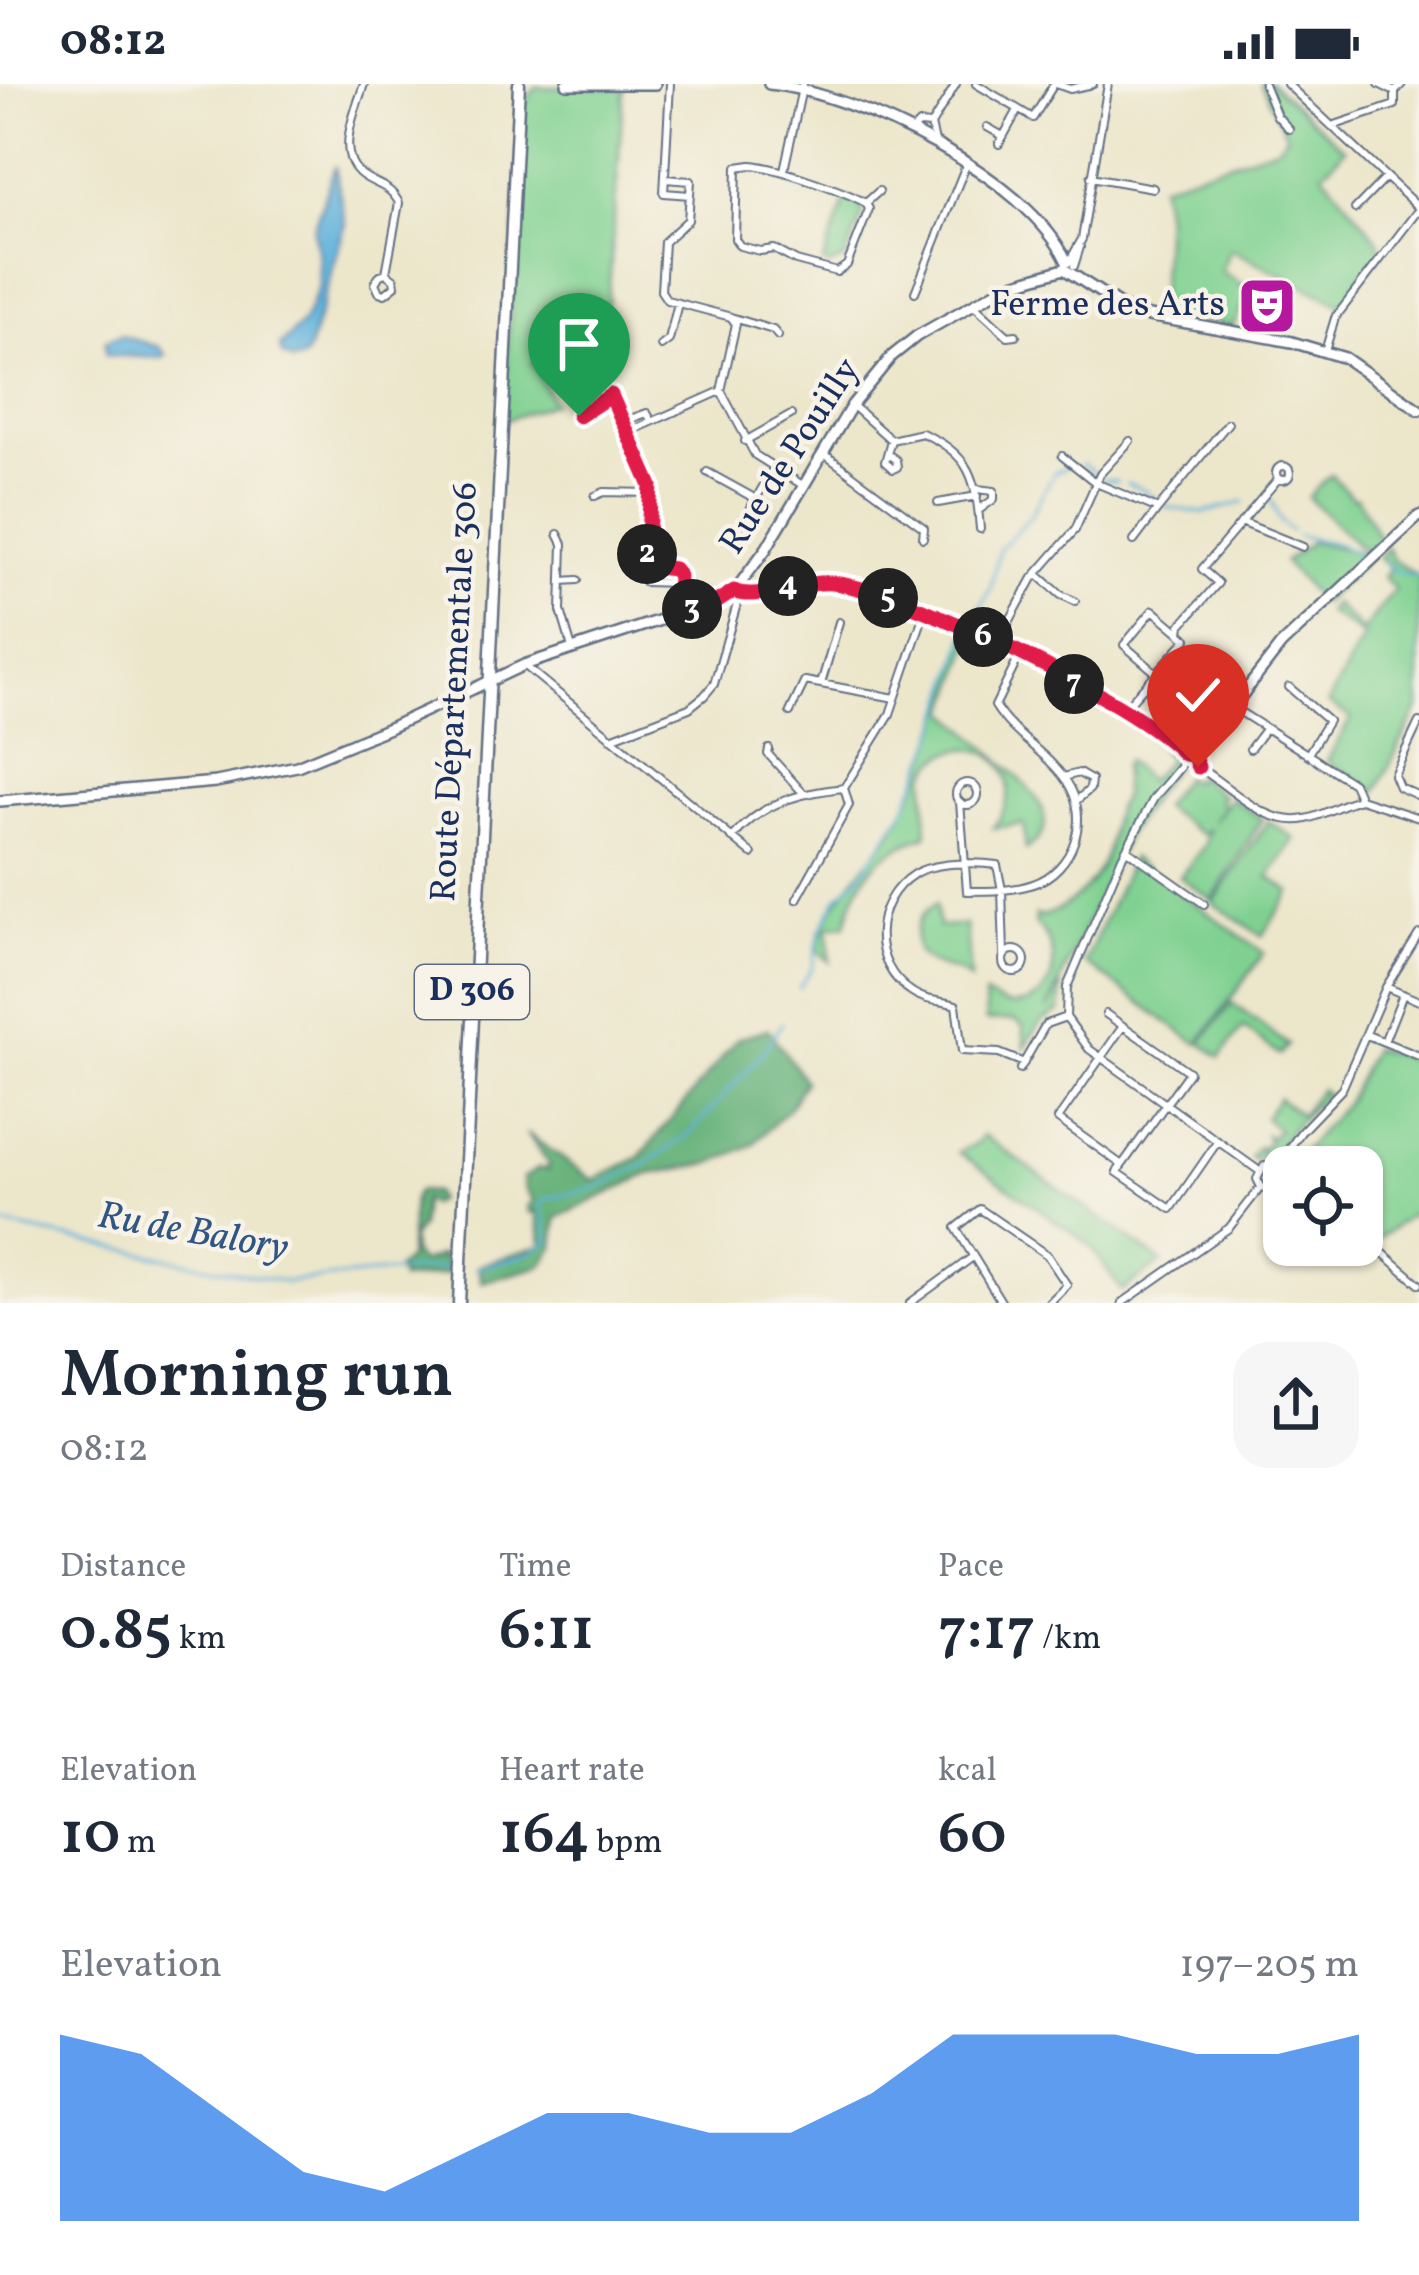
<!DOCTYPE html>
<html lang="en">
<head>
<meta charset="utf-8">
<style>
	body { margin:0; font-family:Vollkorn,serif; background:#f6f6f7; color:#1f2937; height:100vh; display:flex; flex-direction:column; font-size:45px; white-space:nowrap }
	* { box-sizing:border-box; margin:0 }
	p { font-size:39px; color:#747a83 }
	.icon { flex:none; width:66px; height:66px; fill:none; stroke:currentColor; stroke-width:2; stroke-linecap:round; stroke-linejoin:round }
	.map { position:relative; height:1219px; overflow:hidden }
	.drawer { display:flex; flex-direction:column; background:#fff; flex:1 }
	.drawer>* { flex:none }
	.controls { position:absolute; left:1263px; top:1062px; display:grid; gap:24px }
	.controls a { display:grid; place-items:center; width:120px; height:120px; border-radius:24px; background:#fff; box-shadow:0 3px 9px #0004; font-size:60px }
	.pin { position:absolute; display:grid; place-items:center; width:102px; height:102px; color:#fff; margin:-123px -51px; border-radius:50% 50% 50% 0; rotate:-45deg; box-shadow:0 0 12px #0007 }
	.pin .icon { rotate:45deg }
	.km { position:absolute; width:60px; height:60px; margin:-30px; border-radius:50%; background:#222; color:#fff; font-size:33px; line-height:60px; text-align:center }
	.round { display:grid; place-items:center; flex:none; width:126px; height:126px; border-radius:36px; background:#f6f6f7 }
	.head { display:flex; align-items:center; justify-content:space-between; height:204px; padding:0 60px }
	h1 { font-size:66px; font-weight:600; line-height:90px }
	.metrics { display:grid; grid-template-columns:repeat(3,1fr); gap:18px; height:204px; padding:12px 60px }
	.metrics div { display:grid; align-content:center }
	.metrics b { font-size:60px; font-weight:600 }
	.metrics small { font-size:33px; font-weight:400 }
	.metrics p { font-size:33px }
	.chart { height:336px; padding:24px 60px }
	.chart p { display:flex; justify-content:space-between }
	.chart svg { width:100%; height:216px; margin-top:12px; fill:#1a73e8; opacity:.7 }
	.status { display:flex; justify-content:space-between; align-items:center; height:84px; padding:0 60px; background:#fff; direction:ltr }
	.status svg { height:33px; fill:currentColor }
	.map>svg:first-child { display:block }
	.green { fill:#80d191; stroke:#4e8078; stroke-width:3 }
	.forest { fill:#68b37b; stroke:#42716c; stroke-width:3 }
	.water { fill:#60b2db; stroke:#3e709c; stroke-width:3 }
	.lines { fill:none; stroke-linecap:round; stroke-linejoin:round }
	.stream { stroke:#60b2db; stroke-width:3 }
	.minor-casing { stroke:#646f84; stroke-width:10 }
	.tertiary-casing { stroke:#646f84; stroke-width:14 }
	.primary-casing { stroke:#646f84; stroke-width:15 }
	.minor { stroke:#fff; stroke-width:6 }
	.tertiary { stroke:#fff; stroke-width:9 }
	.primary { stroke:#fff; stroke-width:10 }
	.route-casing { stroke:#fff; stroke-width:24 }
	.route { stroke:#e11d48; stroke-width:15 }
	.labels { text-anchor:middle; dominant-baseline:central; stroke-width:9; stroke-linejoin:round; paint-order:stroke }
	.shield { fill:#f7f3e8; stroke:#5d6a87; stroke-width:3 }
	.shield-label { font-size:33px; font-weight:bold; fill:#1b2f5e }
	.poi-label { font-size:36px; fill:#1b2f5e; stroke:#f7f3e8; text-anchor:end }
	.street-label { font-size:36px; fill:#1b2f5e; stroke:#f7f3e8 }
	.water-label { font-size:39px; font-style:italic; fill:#305684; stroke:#f7f3e8 }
</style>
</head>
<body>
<div class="status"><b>08:12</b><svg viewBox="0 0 49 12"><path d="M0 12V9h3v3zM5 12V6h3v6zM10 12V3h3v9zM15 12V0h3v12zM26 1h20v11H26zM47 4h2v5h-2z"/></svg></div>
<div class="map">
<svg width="1419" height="1219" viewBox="0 0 1419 1219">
	<rect width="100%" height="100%" fill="#f7f3e8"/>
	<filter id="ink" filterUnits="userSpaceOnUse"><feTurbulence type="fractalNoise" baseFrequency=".00833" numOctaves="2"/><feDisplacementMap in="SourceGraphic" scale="24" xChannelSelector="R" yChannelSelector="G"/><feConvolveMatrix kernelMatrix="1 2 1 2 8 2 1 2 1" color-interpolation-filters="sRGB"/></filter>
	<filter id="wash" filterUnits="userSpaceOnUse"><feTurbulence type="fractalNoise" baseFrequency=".004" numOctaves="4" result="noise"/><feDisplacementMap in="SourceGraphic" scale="48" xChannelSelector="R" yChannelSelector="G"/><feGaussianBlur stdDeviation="2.7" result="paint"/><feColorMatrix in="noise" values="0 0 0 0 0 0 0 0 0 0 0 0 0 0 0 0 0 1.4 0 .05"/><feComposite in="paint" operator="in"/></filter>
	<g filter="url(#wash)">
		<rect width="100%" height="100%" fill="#ece6cb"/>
		<path class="green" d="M1261,0H1271L1345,65L1323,89L1379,157L1382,169L1341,220L1230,165L1221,187L1251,206L1233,242L1159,231L1165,133L1160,101L1277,63L1287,51Z
			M536,3L624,4L608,218L532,278L553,319L503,337L523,22Z
			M846,115L861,120L863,130L845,175L830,182L823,179Z
			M1331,391L1353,414L1357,413L1382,459L1372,469L1360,463L1308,413Z
			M1312,457L1371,471L1322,519L1284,478Z
			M1387,464L1393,476L1419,492V623L1376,708L1327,677L1351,634L1328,619L1364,552L1327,528L1334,520L1363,547L1395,505L1383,493L1391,483L1378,474Z
			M965,553L972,555L948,627C969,650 1033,700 1042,725C1049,743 1041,756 1026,765L1023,740L993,744C1045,673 951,636 925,693L927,752C877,766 857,793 846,841L828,843L830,878L817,866C826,810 879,777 904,727C932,673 949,611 965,553Z
			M1166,661L1174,668L1173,682L1128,749L1047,926L1062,901L1060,927L1041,938L1025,963L1023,942L1014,936L986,937L985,911C991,914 1000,920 1009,921C1056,924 1067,866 1035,840L1036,831L1042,833C1076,821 1102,793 1109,757C1113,739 1111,728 1123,713V681L1127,677L1148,697L1169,675L1161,666Z
			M1197,692L1223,712L1219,717L1224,721L1213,738L1231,714L1262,735L1212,816L1180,793L1204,762L1210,744L1203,751L1162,723L1184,693L1192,698Z
			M1268,737L1295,755L1269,793L1291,808L1262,852L1213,819Z
			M1132,774L1264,869L1198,960L1085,879Z
			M936,820L939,843L966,841L970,896C954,881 932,887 917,867C913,847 918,830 936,820Z
			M1232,919L1288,961L1280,971L1243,943L1220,973L1201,959Z
			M1373,964L1419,978V1124L1377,1156L1362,1146V1083H1289L1347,1017Z
			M1320,1005L1326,1010L1292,1044L1273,1071L1254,1076L1250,1073L1255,1066L1261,1067L1258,1063H1264L1268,1057L1266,1051L1271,1054L1278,1046L1264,1034L1278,1014L1301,1031Z
			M983,1051L1162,1178L1122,1207L1090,1161L958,1068L977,1059Z"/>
		<path class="forest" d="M768,945L805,997L789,1024L752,1061L709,1080L649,1090L557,1134L554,1163L542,1182L482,1198L478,1182L543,1161L536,1128L530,1129L528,1122L534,1117L525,1105L523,1094L539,1084L548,1086V1079L526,1049L593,1096L640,1073L738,954Z
			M417,1107L434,1108L437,1116L430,1120L423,1116L420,1143L411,1154L412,1169L420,1179L442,1171L450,1190L401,1196L397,1185L408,1175L413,1116Z"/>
		<path class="water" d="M335,82L345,141L309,265L302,275L293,277L282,271L280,262L304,237L319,202V174L313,146Z
			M121,251L159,263L166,271L162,274L106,271L105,257Z"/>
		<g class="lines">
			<path class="stream" d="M1081,380L1093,388
				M1104,395L1117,397
				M1127,399L1144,406L1157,417
				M1271,416L1281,438L1291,447
				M1165,423L1203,429L1244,418
				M1298,452L1337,460L1364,473
				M1003,461L1029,434L1054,389L1068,383
				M1383,479L1397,488L1419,492
				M973,538L990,506L1000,463
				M799,904L812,884L820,848L838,812L859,793L904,727L937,649L965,553
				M0,1140L285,1198L449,1183
				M476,1185L526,1171L549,1157L540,1119L545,1115L592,1105L644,1081L688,1051L761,971L782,939"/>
		</g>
	</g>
	<g filter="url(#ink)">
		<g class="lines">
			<defs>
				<path id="minor" d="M364,0C356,26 334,70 362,91C377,102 389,100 399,119L386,189L380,191L375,199L379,208L385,210L395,202L394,195L386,189
					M670,0L664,109L690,111
					M976,0L1033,34L1054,0
					M1056,0L1070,5L1093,0
					M1264,0L1277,32L1289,45
					M1287,0L1419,124
					M1379,0L1395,8
					M1332,42L1395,21V8L1402,0
					M987,43L1003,52
					M911,48L919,40L931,41
					M935,58L931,41L956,0
					M999,60L1018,26
					M751,81C776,83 842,106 866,119L869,125L847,181L837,188L796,177L774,165L760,167L740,162L735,155L737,83Z
					M784,86L803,0
					M1091,93L1153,104
					M665,95L691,97L688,136L664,158L661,207L667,216L731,233L736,240L721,307
					M866,119L879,107
					M1355,125L1386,93
					M1069,178L1082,155L1108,0
					M1074,182L1080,163
					M915,208L966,81
					M973,220L1008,252L1016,251
					M734,234L773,246L778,252
					M661,262L669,256L678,219
					M1325,267L1335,234L1419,125
					M587,270L600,286L651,402L646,482L674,485L679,492L677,530
					M852,321L891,356L922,349C971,370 976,395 980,445
					M579,332L590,321L611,311
					M622,338L647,329L652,338
					M627,349L721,307L755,371L804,402
					M745,357L791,331
					M823,369L924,444L923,454
					M888,370L896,376L897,383L893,385L885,378L891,356
					M1062,372L1096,399L1158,425L1134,457
					M1276 389a7 7 0 1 1 14 0a7 7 0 1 1-14 0Z
					M707,388L756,415
					M977,405L994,407V415L979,426
					M595,412L604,408L650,409
					M938,419L977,412
					M1158,425L1228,339
					M1241,438L1303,463
					M558,450L563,460L561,527L572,564
					M723,450L737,448L773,385
					M646,482L645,498L679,499
					M1037,490L1061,511L1075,517
					M562,497L578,496
					M997,560L1033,494L1075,446L1100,390L1130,357
					M524,581L752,770
					M1155,588L1124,561L1153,526L1180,549
					M821,600L839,538
					M1289,603L1328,637L1308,670
					M1234,624L1353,699L1360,715
					M1124,625L1187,555L1180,549L1181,541L1218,499L1202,485L1278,395
					M790,628L805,597L895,614
					M1419,638L1394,691L1399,703L1419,712
					M611,654L689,624L704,612L714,600L737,520L734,507C752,517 811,495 841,500C916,513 986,554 1052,588C1097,611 1149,631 1183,670
					M769,665L768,670L804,710
					M1250,665L1266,644
					M1195,681C1228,700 1265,744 1306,735C1325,731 1341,719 1360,715L1419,734
					M1064,693L1079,689L1091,696L1090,705L1076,717
					M956 710a11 11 0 1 1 22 0a11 11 0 1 1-22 0Z
					M960,718L967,807C988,807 1013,807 1033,800C1074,786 1091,734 1067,698C1048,669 1013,652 995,622L1020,571
					M732,754C763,718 798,709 844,704L890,630L925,527
					M1126,765L1204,820
					M797,815L849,721L844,704
					M1003 877a11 11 0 1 1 22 0a11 11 0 1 1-22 0Z
					M1004,870L1002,806L997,781C976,778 933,778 914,790C871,817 869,881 912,908C926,918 941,916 956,921L962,967L999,969L1024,979
					M1386,903L1419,917
					M1106,930L1189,988L1117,1088L1171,1125L1218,1057
					M1066,933L1089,965L1258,1086
					M1367,951L1419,972
					M1384,958L1403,910
					M1020,985L1046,940L1066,933L1067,903L1122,773L1154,714L1180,683L1183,670
					M1122,1081L1058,1035L1123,942
					M1276,1083L1301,1048L1342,1005L1386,903L1419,850
					M1261,1103L1257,1095L1264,1082L1276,1083
					M1262,1104L1271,1106L1280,1100
					M1362,1151L1419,1200
					M910,1219L970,1175
					M1002,1219L956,1144L980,1125L1047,1171L1067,1201L1049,1219
					M1122,1219L1229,1144L1261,1103"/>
				<path id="tertiary" d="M567,0H655
					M769,0C858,10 1028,93 1067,178
					M1064,185L1132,229L1292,258L1345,274L1419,326
					M1190,670L1222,637L1281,561L1419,432
					M0,717L216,698L297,682L389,644L524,581L718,517L740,500L766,465L852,321L892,272L917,252L1006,202L1064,185"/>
				<path id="primary" d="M459,1219L519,0"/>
			</defs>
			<use href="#minor" class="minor-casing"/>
			<use href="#tertiary" class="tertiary-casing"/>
			<use href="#primary" class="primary-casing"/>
			<use href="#minor" class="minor"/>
			<use href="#tertiary" class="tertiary"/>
			<use href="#primary" class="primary"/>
		</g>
	</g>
	<g class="lines" filter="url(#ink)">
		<defs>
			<path id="route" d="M579,332L611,311L651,402L646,482L674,485L679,492L677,530L718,517L734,507C755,518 804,496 832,499C904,506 1135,617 1184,670L1193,671L1198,683"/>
		</defs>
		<use href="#route" class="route-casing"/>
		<use href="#route" class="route"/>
	</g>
	<defs>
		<symbol id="theatre-square" viewBox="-11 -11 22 22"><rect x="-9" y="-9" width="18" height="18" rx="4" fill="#b5179e" stroke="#f7f3e8"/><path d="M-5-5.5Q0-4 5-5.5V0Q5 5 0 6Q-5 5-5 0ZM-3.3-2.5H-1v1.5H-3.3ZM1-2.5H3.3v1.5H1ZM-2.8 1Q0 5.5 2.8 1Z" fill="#fff"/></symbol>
	</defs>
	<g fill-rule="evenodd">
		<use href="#theatre-square" x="1234" y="189" width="66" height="66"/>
	</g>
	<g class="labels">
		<rect class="shield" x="415" y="881" width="114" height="54" rx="9"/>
		<g class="shield-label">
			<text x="472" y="908">D 306</text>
		</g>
		<g class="poi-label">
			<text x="1225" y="222">Ferme des Arts</text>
		</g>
		<g class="street-label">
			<text transform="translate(791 373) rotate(-57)">Rue de Pouilly</text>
			<text transform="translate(456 608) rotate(-87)">Route Départementale 306</text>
		</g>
		<g class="water-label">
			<text transform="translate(193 1149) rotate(10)">Ru de Balory</text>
		</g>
	</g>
</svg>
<div class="controls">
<a><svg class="icon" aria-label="locate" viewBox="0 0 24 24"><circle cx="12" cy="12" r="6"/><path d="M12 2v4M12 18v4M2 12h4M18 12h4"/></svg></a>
</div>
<div class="pin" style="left:579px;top:332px;background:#1e9e55"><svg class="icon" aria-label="arrive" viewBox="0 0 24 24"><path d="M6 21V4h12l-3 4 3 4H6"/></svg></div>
<div class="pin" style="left:1198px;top:683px;background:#d93025"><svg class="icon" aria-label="check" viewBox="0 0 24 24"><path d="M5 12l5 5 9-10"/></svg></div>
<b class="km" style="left:647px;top:470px">2</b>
<b class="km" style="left:692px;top:525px">3</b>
<b class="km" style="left:788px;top:502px">4</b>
<b class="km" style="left:888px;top:514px">5</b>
<b class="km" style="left:983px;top:553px">6</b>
<b class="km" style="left:1074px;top:600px">7</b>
</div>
<section class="drawer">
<div class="head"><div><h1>Morning run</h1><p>08:12</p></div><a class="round"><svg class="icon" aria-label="share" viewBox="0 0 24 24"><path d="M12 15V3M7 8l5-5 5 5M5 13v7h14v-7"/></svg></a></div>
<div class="metrics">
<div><p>Distance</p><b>0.85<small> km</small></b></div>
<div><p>Time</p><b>6:11</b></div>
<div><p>Pace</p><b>7:17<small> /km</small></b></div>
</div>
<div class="metrics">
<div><p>Elevation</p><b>10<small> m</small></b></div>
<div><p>Heart rate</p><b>164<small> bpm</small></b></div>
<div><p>kcal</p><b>60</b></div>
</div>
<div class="chart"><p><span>Elevation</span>197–205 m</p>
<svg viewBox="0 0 160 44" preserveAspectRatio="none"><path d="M0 44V6L10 10L20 22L30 34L40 38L50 30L60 22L70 22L80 26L90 26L100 18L110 6L120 6L130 6L140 10L150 10L160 6V44z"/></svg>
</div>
</section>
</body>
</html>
